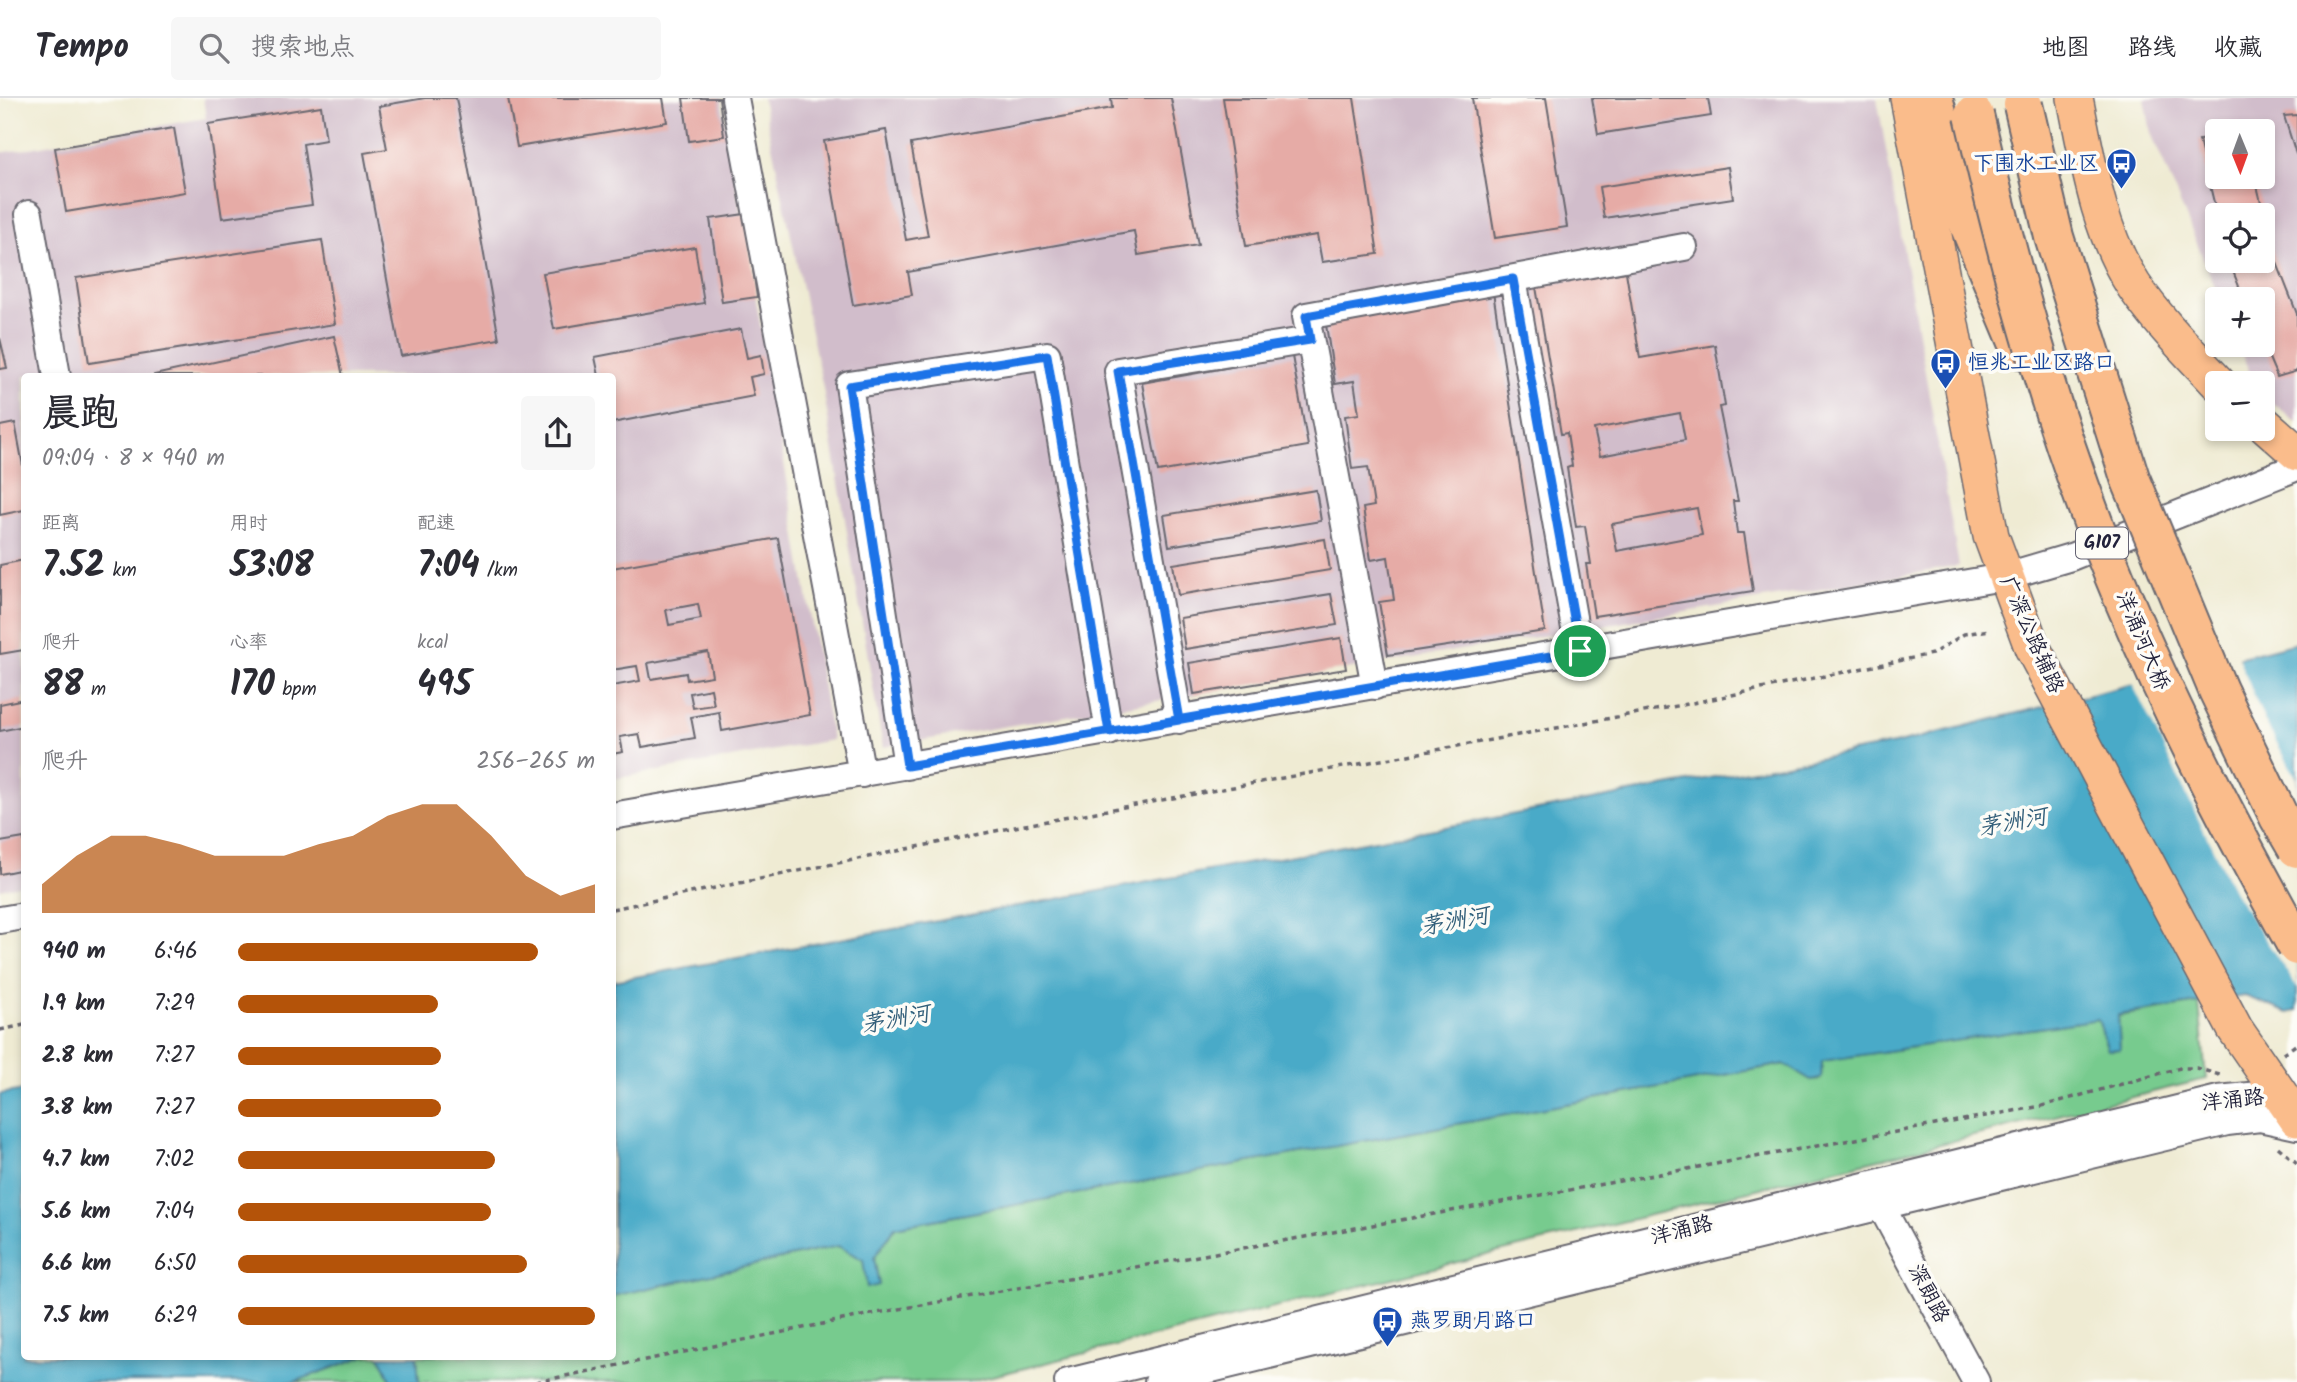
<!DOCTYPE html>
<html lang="zh">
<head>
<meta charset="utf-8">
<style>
	body { margin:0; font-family:Kalam,"LXGW WenKai TC",sans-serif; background:#f7f7f7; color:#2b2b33; height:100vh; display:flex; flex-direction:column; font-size:26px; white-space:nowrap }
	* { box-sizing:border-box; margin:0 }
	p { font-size:23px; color:#7c7c81 }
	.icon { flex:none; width:38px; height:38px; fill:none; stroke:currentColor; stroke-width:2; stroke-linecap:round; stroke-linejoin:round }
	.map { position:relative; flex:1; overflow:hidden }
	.drawer { position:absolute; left:21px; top:275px; width:595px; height:987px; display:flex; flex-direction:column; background:#fff; border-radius:7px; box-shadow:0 4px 10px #0003 }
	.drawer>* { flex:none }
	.needle { width:46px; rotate:179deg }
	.buttons { position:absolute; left:2205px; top:21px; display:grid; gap:14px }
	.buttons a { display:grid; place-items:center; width:70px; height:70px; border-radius:7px; background:#fff; box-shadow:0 4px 10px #0003; font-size:35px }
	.pin { position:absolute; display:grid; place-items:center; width:60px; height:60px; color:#fff; margin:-30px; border:4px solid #fff; border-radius:50%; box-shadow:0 2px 7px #0007 }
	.round { display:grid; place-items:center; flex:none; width:74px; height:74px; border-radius:7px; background:#f7f7f7 }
	.headline { display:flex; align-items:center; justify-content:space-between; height:119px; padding:0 21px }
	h1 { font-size:38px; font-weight:700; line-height:52px }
	.figures { display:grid; grid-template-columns:repeat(3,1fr); gap:10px; height:119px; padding:7px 21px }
	.figures div { display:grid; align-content:center }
	.figures b { font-size:35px; font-weight:700 }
	.figures small { font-size:19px; font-weight:400 }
	.figures p { font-size:19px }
	.chart { height:196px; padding:14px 21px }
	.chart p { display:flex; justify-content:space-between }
	.chart svg { width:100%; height:126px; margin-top:7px; fill:#b45309; opacity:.7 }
	ul { padding:0 21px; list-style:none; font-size:23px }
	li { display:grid; grid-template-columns:112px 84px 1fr; align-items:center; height:52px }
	li i { height:18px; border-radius:9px; background:#b45309 }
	header { display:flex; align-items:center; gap:42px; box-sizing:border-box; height:98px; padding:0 35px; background:#fff; border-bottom:2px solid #e1e1e2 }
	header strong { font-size:33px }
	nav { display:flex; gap:38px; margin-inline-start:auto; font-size:24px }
	.search { width:490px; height:63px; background:#f7f7f7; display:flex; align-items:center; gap:18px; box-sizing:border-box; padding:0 24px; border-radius:7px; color:#7c7c81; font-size:26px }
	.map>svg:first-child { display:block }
	.industrial { fill:#d1bdcb; fill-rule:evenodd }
	.green { fill:#77cb8e; stroke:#4c7664; stroke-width:2 }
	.water { fill:#48aac8; stroke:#356682; stroke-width:2 }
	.pier { fill:#efebd3 }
	.building { fill:#e6aba6; fill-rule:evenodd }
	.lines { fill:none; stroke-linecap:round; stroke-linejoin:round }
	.minor-casing { stroke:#6a6870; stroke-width:30 }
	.major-casing { stroke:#6a6870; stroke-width:38 }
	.highway-casing { stroke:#6a6870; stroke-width:42 }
	.path { stroke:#6a6870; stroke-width:3.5; stroke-dasharray:5 5; stroke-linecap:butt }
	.minor { stroke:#fff; stroke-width:26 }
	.major { stroke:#fabc8b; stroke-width:35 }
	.highway { stroke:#fabc8b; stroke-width:38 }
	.highway-bridge-casing { stroke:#6a6870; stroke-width:42; stroke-linecap:butt }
	.highway-bridge { stroke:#fabc8b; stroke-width:38 }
	.route-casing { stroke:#fff; stroke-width:14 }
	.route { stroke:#1a73e8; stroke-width:9 }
	.labels { text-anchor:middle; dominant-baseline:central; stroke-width:7; stroke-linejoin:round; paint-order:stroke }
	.shield { fill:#fdfcf7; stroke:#646373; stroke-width:2 }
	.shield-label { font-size:19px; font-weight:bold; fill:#22223b }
	.transit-label { font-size:21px; fill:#164399; stroke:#fdfcf7; text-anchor:start }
	.street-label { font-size:21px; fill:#22223b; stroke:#fdfcf7 }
	.water-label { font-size:23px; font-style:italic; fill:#335f7a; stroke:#fdfcf7 }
</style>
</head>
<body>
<header>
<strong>Tempo</strong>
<div class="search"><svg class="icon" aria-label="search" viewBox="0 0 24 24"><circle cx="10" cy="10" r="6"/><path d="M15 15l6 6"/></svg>搜索地点</div>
<nav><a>地图</a><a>路线</a><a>收藏</a></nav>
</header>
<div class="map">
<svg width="2297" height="1284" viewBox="0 0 2297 1284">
	<rect width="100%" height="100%" fill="#fdfcf7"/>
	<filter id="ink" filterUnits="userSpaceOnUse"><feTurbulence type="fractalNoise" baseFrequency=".0143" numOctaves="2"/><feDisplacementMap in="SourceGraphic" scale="14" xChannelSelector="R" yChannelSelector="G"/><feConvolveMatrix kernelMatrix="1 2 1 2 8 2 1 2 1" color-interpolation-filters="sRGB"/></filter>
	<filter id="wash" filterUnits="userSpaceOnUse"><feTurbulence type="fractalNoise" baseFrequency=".00686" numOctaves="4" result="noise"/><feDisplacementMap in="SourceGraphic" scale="28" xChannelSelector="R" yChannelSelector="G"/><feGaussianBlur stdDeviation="1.57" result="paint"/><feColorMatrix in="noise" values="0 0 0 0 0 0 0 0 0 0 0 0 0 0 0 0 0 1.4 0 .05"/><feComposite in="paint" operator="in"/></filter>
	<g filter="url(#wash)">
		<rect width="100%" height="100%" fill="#efebd3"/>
		<path class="industrial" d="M203,0H721L832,642L613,681L612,278H24V786L0,791V55L206,20Z
			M762,0H1877L1959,468L883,649L823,290Z
			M2145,0H2297V324L2263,297V285H2254L2238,247H2263V201H2220L2151,35ZM2217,33H2263V79H2217ZM2217,117H2263V163H2217Z"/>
		<path class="green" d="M2199,905L2206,981L968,1284H419L417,1258H612L613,1198L838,1148L863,1162L879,1187L874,1160L895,1129L1785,966L1811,982L1821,981L1822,963L2098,921L2108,952L2120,951L2118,918Z
			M364,1258H380L392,1284H294Z"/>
		<path class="water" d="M2297,545V913L2288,915L2245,898L2118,917L2120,951L2108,952L2098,921L1822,963L1821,980L1811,982L1784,966L895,1129L874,1160L879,1187L867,1190L863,1162L838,1148L613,1198V883L1894,646Z
			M24,992V1258H364L294,1284H0V996Z
			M380,1258H417L419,1284H392Z"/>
		<path class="pier" d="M2237,557L2265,624L2297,681V889L2234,794L2131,583Z"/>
		<g id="blocks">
			<path class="building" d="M425,0H456L499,241L401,258L364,55L387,51L379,8Z
				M508,0H663L667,24L517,49Z
				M683,0H719L724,38L689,43Z
				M1111,0H1171L1198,147L1138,157L1134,133L908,174L912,197L853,207L824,43L886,32L906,142L928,138L911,46L1112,10Z
				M1223,0H1354L1378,156L1322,164L1317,137L1246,148Z
				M1472,0H1546L1567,129L1495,140Z
				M1592,0H1708L1711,18L1598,36Z
				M321,8L326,42L303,46L312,107L222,120L208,26Z
				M2297,17V56H2296L2284,18Z
				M174,30L185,94L66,114L55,50Z
				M2217,40V79H2255L2264,117H2217L2199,42Z
				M1728,69L1733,100L1604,120L1599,89Z
				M745,116L757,199L722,204L710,121Z
				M2264,117L2272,152L2297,216V273L2277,279L2263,246V201H2244L2229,163H2263Z
				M322,142L335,226L89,265L76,180Z
				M695,149L704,205L554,231L543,175Z
				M1626,174L1640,260L1715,247L1725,308L1719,309L1738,403H1733L1737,435H1744L1753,493L1594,518L1586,466H1591L1585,428L1576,429L1567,370L1572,368L1567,335L1561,336L1536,189ZM1680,315L1685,342L1600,358L1594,331ZM1697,410L1702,437L1617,453L1612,426Z
				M1493,194L1545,533L1388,557L1379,504L1394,502L1388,459L1371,462L1363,410L1374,408L1368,369L1352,371L1345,318L1359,316L1354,283L1335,286L1325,220Z
				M741,231L747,260L761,257L764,276L750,279L754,298L612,325V278H599L595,259Z
				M334,238L343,278H154V277Z
				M0,240L7,270L0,271Z
				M1292,258L1308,348L1158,374L1142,285Z
				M15,325L24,373V412L0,417V328Z
				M1316,392L1321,423L1169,448L1164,417Z
				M778,440L810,617L722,633L719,614L691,619L695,640L642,649L639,636L620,639L623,654L612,656V588L640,583L637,568L612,572V470ZM698,506L701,521L669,527L666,512ZM708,554L712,578L687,582L686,575L651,581L648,565ZM711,591L714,607L693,610L690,595Z
				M1325,441L1330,472L1178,497L1173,466Z
				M24,462V552L0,556V467Z
				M1331,496L1337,527L1185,551L1180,520Z
				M1341,540L1346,571L1194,596L1189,565Z
				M24,601V628L0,633V606Z
				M24,740V771L0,776V744Z"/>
		</g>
	</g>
	<g filter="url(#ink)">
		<use href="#blocks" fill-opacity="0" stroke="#6a6870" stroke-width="2"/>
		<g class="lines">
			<defs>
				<path id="minor" d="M735,0L862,676
					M29,116L57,278
					M1513,181L1579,553
					M1375,588L1306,218L1684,149
					M1179,622L1118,273L1310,242
					M907,668L849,287L1047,257L1109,634
					M612,718L2003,479L2071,459L2297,369
					M0,822L24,818
					M1881,1108L1976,1284
					M1068,1284L2218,1001L2259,997L2292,1003
					M1158,1284L2227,1024L2260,1020L2297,1028"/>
				<path id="major" d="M1908,0L1991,438L2032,549L2235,931L2297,1021
					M2075,0C2088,64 2098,132 2134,188C2158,223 2189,254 2218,285
					M2263,325L2297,355"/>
				<path id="highway" d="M1933,0L1965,117L2021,251"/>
			</defs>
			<use href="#minor" class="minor-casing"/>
			<use href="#major" class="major-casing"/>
			<use href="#highway" class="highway-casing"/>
			<path class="path" d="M612,811L1025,727L1688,606L1932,556L1964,536L1990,532
				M0,932L24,927
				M2283,956L2297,946
				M2278,1049L2297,1065
				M536,1284L877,1215L2042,1008L2180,970H2196L2223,978"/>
			<use href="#minor" class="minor"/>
			<use href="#major" class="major"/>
			<use href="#highway" class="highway"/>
			<defs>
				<path id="highway-bridge" d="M2023,7L2054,139L2130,380L2218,592L2279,719L2297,750
					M1974,17C2012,182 2058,346 2124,502C2174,621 2234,735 2297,848"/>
			</defs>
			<use href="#highway-bridge" class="highway-bridge-casing"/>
			<use href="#highway-bridge" class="highway-bridge"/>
		</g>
	</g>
	<g class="lines" filter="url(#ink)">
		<defs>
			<path id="route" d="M1580,553L907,668L849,288L1047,257L1109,634L1179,622L1118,273L1310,242L1306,218L1513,181L1580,553"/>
		</defs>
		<use href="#route" class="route-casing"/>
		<use href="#route" class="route"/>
	</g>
	<defs>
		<symbol id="bus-pin" viewBox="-11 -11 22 30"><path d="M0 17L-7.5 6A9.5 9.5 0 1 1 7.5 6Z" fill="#1a4fb4" stroke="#fdfcf7"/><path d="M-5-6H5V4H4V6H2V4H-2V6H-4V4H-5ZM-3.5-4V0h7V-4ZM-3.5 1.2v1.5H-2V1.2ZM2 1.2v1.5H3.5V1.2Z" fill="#fff"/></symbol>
	</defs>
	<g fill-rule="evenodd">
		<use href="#bus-pin" x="2104" y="48" width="35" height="47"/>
		<use href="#bus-pin" x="1928" y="248" width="35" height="47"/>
		<use href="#bus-pin" x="1370" y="1206" width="35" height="47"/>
	</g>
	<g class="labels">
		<rect class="shield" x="2076" y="429.5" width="52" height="31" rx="5"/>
		<g class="shield-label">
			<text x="2102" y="445">G107</text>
		</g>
		<g class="transit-label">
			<text x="2099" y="66" text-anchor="end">下围水工业区</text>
			<text x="1968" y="265">恒兆工业区路口</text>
			<text x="1410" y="1223">燕罗朗月路口</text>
		</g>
		<g class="street-label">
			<text transform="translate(2031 537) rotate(66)">广深公路辅路</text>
			<text transform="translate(2142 543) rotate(67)">洋涌河大桥</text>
			<text transform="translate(2233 1003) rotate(-6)">洋涌路</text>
			<text transform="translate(1682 1133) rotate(-14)">洋涌路</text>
			<text transform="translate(1928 1196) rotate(62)">深朗路</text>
		</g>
		<g class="water-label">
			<text transform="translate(2013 725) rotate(-10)">茅洲河</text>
			<text transform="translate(1455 824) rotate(-10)">茅洲河</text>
			<text transform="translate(896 922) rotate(-10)">茅洲河</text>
		</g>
	</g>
</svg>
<div class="buttons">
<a><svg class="needle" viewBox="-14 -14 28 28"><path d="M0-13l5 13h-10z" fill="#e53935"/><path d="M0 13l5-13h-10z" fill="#7c7c81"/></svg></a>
<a><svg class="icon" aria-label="locate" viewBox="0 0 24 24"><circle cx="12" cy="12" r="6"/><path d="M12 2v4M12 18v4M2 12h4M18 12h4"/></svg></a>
<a>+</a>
<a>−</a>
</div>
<div class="pin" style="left:1580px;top:553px;background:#1e9e55"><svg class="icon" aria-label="arrive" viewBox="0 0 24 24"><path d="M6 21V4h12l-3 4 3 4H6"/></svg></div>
<section class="drawer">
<div class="headline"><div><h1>晨跑</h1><p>09:04 · 8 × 940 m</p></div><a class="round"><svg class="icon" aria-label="share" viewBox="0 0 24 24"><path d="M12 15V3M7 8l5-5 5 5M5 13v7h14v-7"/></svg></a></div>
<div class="figures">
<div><p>距离</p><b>7.52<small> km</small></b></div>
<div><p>用时</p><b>53:08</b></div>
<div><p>配速</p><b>7:04<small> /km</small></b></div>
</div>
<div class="figures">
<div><p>爬升</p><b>88<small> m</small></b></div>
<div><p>心率</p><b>170<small> bpm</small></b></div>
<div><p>kcal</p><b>495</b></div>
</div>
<div class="chart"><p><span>爬升</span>256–265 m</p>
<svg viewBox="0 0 160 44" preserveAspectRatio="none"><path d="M0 44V34L10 24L20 17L30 17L40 20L50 24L60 24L70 24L80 20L90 17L100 10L110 6L120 6L130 17L140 31L150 38L160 34V44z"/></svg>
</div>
<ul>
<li><b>940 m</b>6:46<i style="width:84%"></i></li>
<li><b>1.9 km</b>7:29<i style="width:56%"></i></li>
<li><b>2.8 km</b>7:27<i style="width:57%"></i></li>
<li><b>3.8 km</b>7:27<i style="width:57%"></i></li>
<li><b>4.7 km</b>7:02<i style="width:72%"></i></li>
<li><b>5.6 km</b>7:04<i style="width:71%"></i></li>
<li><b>6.6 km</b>6:50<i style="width:81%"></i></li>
<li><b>7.5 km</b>6:29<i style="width:100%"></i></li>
</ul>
</section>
</div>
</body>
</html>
